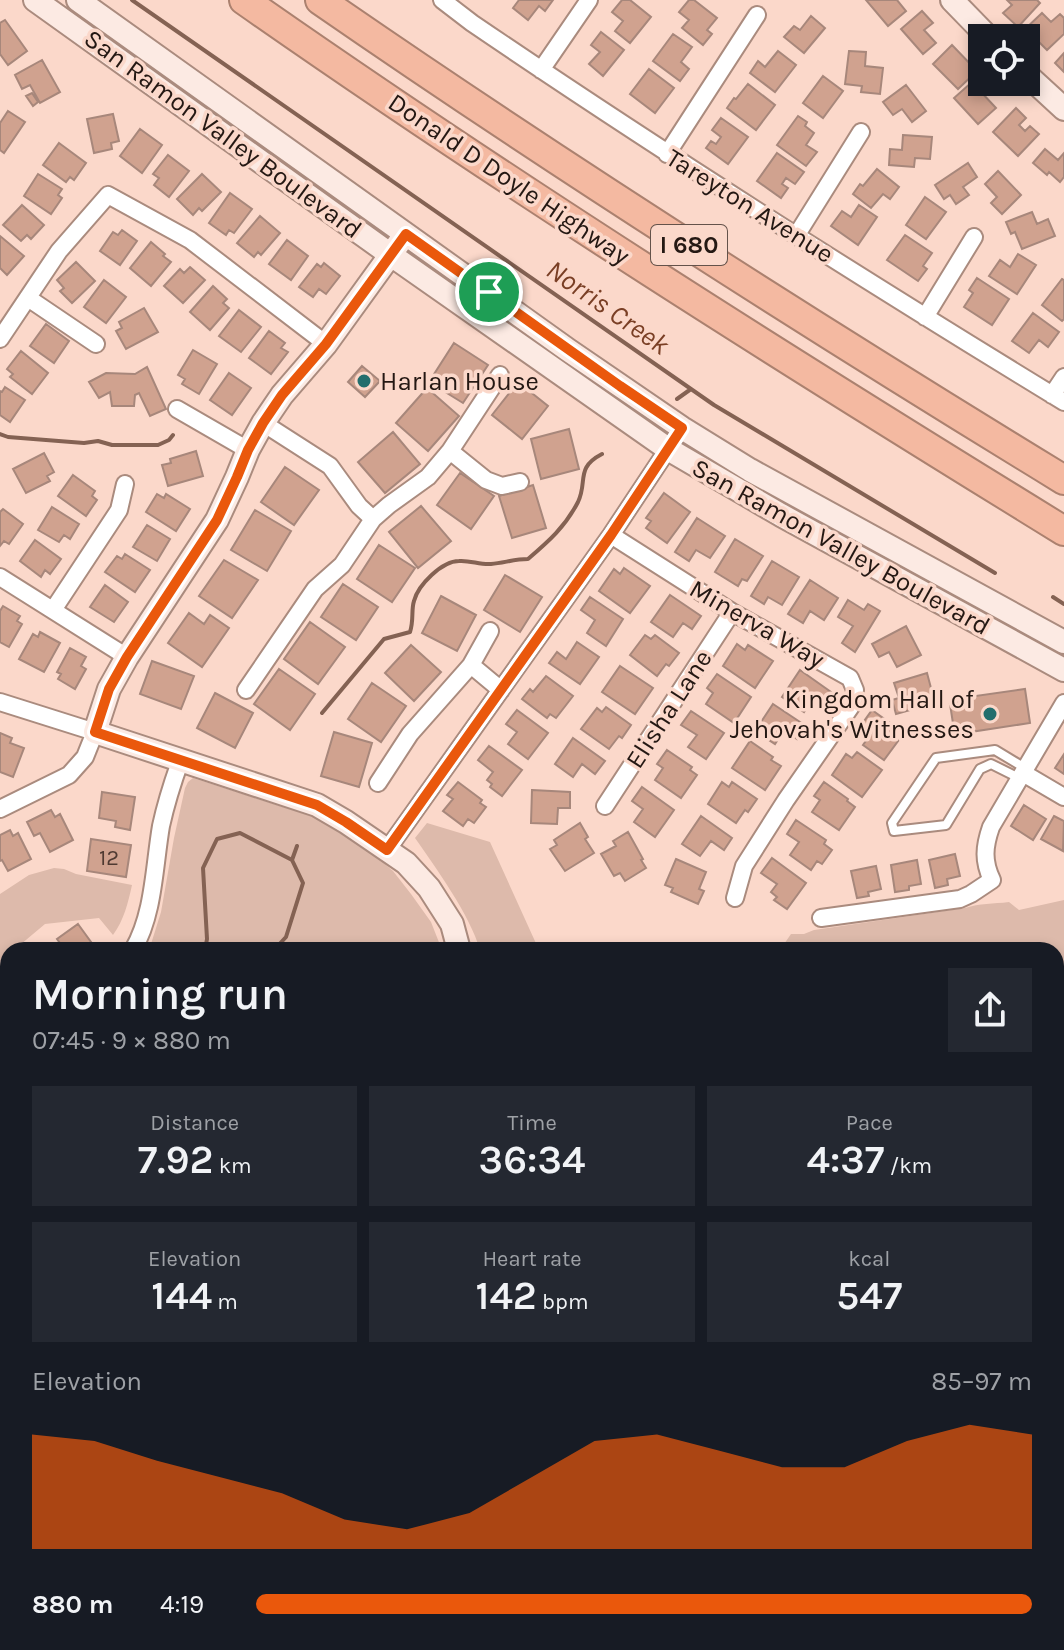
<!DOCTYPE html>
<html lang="en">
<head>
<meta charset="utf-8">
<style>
	body { margin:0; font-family:Karla,sans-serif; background:#242831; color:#f1f3f6; height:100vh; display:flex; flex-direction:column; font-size:30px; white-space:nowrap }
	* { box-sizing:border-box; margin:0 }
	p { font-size:26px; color:#9ea1a6 }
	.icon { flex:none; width:44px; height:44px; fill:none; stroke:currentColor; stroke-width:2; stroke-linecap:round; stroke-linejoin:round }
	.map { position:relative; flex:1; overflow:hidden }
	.panel { position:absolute; left:0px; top:942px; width:1064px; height:708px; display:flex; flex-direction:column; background:#171b24; border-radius:24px 24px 0 0; box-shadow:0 4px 12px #0003 }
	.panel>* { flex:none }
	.controls { position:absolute; left:968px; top:24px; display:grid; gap:16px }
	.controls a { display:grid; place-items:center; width:72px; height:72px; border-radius:0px; background:#171b24; box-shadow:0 4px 12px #0003; font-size:40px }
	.pin { position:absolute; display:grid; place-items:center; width:68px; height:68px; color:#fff; margin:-34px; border:4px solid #fff; border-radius:50%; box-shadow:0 2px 8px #0007 }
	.round { display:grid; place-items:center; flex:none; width:84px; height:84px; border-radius:0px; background:#242831 }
	.summary { display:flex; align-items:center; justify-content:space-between; height:136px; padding:0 32px }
	h1 { font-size:44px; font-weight:600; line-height:60px }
	.metrics { display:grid; grid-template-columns:repeat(3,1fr); gap:12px; height:136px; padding:8px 32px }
	.metrics div { display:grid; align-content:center; border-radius:0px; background:#242831; text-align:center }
	.metrics b { font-size:40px; font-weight:600 }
	.metrics small { font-size:22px; font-weight:400 }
	.metrics p { font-size:22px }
	.chart { height:224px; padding:16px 32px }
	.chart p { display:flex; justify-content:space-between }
	.chart svg { width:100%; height:144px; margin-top:8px; fill:#ea580c; opacity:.7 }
	ul { padding:0 32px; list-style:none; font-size:26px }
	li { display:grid; grid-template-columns:128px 96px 1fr; align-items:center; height:60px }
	li i { height:20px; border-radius:10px; background:#ea580c }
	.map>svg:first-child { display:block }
	.green { fill:#ddbaab }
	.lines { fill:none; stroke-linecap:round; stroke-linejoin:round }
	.stream { stroke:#846253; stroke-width:4 }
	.building { fill:#d0a28f; stroke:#a7877b; stroke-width:2 }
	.lane-casing { stroke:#aa8b7e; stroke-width:12 }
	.street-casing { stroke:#aa8b7e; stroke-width:20 }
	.secondary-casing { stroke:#aa8b7e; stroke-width:26 }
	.highway-casing { stroke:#ab816f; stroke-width:32 }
	.path { stroke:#8b746b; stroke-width:2; stroke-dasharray:6 6; stroke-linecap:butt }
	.lane { stroke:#fff; stroke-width:8 }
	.street { stroke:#fff; stroke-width:16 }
	.secondary { stroke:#fceae3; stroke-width:22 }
	.highway { stroke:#f4b9a1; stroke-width:28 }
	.route-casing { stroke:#fff; stroke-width:16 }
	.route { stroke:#ea580c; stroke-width:10 }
	.poi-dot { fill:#236e6d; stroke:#fbd8ca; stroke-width:3 }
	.labels { text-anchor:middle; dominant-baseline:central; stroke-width:7; stroke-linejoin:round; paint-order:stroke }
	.number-label { font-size:22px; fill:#4f3a32 }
	.shield { fill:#fbd8ca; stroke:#64524a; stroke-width:2 }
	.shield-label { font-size:24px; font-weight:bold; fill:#241813 }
	.street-label { font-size:26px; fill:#241813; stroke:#fbd8ca }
	.poi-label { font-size:26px; fill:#241813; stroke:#fbd8ca; text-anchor:start }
	.water-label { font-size:28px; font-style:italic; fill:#7a3f25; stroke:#fbd8ca }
</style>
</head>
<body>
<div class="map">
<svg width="1064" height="1650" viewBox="0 0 1064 1650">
	<rect width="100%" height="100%" fill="#fbd8ca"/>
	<path class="green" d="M193,778L311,816L331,826L371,852L393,871L411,894L431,922L442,950H160L151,944L161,912L174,838L185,788L188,782Z
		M427,823L490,842L539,950H480C470,915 436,868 415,838Z
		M54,868L64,869L76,874L132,885C128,903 124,920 113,935L99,918L45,924L14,950H8V955L0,961V894L29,875Z
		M1064,900V1067L1056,1063V950H780L791,934H804L814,930L965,908C980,903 993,904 1009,902L1019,910Z
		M8,1163V1642H683L654,1650H0V1169L5,1170Z
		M1064,1348V1498L1056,1502V1350Z"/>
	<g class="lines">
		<path class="stream" d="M132,0L714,405L995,573
			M677,399L691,389
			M0,434L8,437L84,443L98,441L112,445H158L169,440L173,435
			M1053,597L1064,604
			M322,713L384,639L410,632C414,620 411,610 414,601C418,585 442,561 459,561C470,560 480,565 491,564C504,563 514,559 528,559C549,541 565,527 578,502C588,481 575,468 602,454
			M205,950L207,939L203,868L217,839L240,833L292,860
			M274,950L286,937L303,883L292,860L297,846
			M0,1296L8,1278"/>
	</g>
	<path class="building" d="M519,0H553L545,11L539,6L528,20L513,8Z
		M622,0H630L651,17L630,43L615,31L623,21L612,12Z
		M689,0H694L717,18L707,30L712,34L703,45L682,28L689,20L679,12Z
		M866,0H897L906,11L888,26Z
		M1007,0H1037L1040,3L1018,27L1003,13L1012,5Z
		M922,11L933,23L924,30L936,43L923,54L901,29Z
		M1042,13L1051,22L1060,14L1064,18V34L1047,50L1035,38L1031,41L1022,32Z
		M811,16L825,28L804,53L784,37L794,26L800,30Z
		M5,20L27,51L8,65L0,54V23Z
		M601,32L624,50L603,76L589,64L600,52L591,45Z
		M673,34L692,47L681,62L689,69L680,81L653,61Z
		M952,45L977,71L958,89L933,64Z
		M778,51L796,65L775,92L750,73L758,61L765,67Z
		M849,51L866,52L865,66L883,68L880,94L861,92L862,86L845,84Z
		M1064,53V72L1055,63Z
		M42,60L60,92L40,103L30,85L22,89L15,75Z
		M649,69L674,88L655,113L630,94Z
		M981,74L982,82H988L990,84L981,92L996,108L978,124L954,98Z
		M823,76L843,91L823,118L803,103Z
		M748,84L775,105L756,130L727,108L734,98L736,99Z
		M906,85L926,111L912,122L902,109L893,115L883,102Z
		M32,93L38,102L33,106L26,96Z
		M1016,108L1026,118L1019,125L1025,131L1030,126L1039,134L1018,156L993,132Z
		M8,111L25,122L4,153L0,150V123Z
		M113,114L119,141L111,143L112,149L94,153L87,119Z
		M798,116L807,122L805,126L814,133L806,145L817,152L806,166L777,145Z
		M721,118L748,137L728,164L706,148L711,141L716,144L721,137L712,130Z
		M140,129L162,145L142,173L120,156Z
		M903,135L932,137L930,159L915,158L914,167L889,165L890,149L902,150Z
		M59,143L86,163L74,180L70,177L66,182L43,165Z
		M1045,149L1058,160L1064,153V177L1060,182L1049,172L1047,175L1033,163Z
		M777,153L804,172L795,184L786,178L782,184L788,188L781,198L757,181Z
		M168,155L189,171L169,197L154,185L159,178L153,174Z
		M968,163L977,177L963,187L969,195L956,204L950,195L944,199L935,185Z
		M877,169L899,187L890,199L883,194L871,208L853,194L860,184L863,186Z
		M998,171L1021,195L1002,214L991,203L997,197L985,184Z
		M38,174L62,189L58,195L62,198L51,214L24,196Z
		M202,174L221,192L202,211L199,208L193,215L177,199Z
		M230,193L252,209L234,233L229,230L226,235L209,223Z
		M925,197L946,212L926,239L906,225Z
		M22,205L44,225L31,239L27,235L21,241L3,225Z
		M859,205L877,217L858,245L831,226L842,211L851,217Z
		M1032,212L1037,224L1048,219L1055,236L1022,249L1015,232L1011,234L1006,222Z
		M260,216L280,233L261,255L258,252L254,257L237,243Z
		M122,230L137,241L120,265L100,251L113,232L118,235Z
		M905,235L932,253L923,266L927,269L918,281L887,260Z
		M0,236L24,256L7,275L0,268Z
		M287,240L308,256L291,280L269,264Z
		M151,242L165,254L163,256L171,262L151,286L130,268Z
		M1018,254L1036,265L1017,294L989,276L1000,260L1010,267Z
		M76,262L95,281L72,303L60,291L64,288L57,280Z
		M324,263L340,276L326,294L319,289L313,297L299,287L317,264L321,267Z
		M190,267L205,280L183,303L164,286L180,269L184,273Z
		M977,278L1009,299L992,325L964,307L973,293L969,290Z
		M1062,279L1064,280V319L1062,321L1042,305Z
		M104,280L126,297L106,323L84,307Z
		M213,286L227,299L223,303L229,308L210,330L190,312Z
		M144,308L158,332L126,349L116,331L122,328L119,322Z
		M239,310L261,327L241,352L219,336Z
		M1033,313L1059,332L1048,347L1039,340L1029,353L1012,341Z
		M46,324L69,341L54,363L30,346Z
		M269,331L285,343L281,348L288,352L271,374L249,358Z
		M454,343L488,365L463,403L429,382Z
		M193,350L217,364L199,394L182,384L185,379L178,375Z
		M21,351L48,373L32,394L10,377L13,374L7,369Z
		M362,366L380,381L365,397L348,382Z
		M147,367L166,409L150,416L139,393L135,395L134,406H112L110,392L99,398L89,382L106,373L135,374Z
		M229,373L251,388L232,415L210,400Z
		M518,382L548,406L522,439L492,415Z
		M5,387L25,400L10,422L0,415V391L2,392Z
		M427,388L459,416L428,451L396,423Z
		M569,429L579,469L541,479L531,439Z
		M393,432L420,464L385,493L358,462Z
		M196,451L203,476L168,486L162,465L171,463L170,459Z
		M44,453L54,472L47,476L50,481L26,493L13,469Z
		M285,467L319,490L294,525L261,502Z
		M460,473L494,496L471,529L437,505Z
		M73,475L95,491L92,496L97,500L86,516L58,496Z
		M533,485L546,528L512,538L499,496Z
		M664,493L690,512L667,543L646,528L651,521L646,518Z
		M157,494L164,498L166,494L190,509L176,531L146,512Z
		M421,506L451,541L418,568L389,532Z
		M52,507L79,524L70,539L64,535L59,542L38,530Z
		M3,509L23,524L9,544L4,541L0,546V512Z
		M255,510L291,531L267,571L231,550Z
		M697,518L725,536L710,558L696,550L689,561L675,552Z
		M147,525L170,539L157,561L133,547Z
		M735,539L763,556L747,581L742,579L738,586L715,572Z
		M35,540L61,559L50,574L45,570L41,577L20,561Z
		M379,545L415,568L392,602L357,579Z
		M125,554L150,570L135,592L105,572L117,556L122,559Z
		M224,560L258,580L232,618L199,596Z
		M772,561L799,577L782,605L768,597L764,604L751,596Z
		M624,568L650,586L630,613L599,591L614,569L620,574Z
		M505,575L542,597L520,632L484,610Z
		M810,580L838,598L824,620L810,611L803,623L788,614Z
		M343,584L378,607L356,640L321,617Z
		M105,585L128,602L114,622L90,607Z
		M670,595L701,616L692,629L683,623L673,637L651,622Z
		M441,596L476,615L457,651L422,633Z
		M590,597L623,619L606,646L587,633L595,620L581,610Z
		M848,600L864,610L868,604L880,611L855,652L842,643L853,626L838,617Z
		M3,606L20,616L17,621L22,624L9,647L0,642V611Z
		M189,613L204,624L210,615L229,628L202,667L168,643Z
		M310,622L345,647L318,684L284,659Z
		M906,626L921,655L897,667L889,652L879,657L872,644Z
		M40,632L60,643L44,672L19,659L33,634L38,637Z
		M645,635L651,639L655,635L679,653L669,666L666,664L657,676L630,655Z
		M577,642L599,657L580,684L549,663L557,652L566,659Z
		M737,644L745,650L748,645L773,661L755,688L723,666Z
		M411,645L441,672L414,701L385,673Z
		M70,648L86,657L81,666L86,669L75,689L58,679L61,674L57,672Z
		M152,661L194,676L181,709L140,694Z
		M620,666L653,688L635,714L602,692Z
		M279,669L315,694L290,730L254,704Z
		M800,670L831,692L823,704L814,698L804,712L782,697Z
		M927,673L935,703L896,714L892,700L899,698L894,683Z
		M717,674L751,697L734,723L706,704L713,693L707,688Z
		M546,676L573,696L556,718L550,714L547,718L522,699L530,689L533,692Z
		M372,683L406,706L381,742L348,719Z
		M1025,689L1030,723L964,733V729L954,730L950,704L961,702V698Z
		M215,693L253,713L235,748L197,728Z
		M773,704L806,726L797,739L784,730L775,744L755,731Z
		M606,707L631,725L622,738L619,736L609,749L581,729L597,708L602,712Z
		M517,710L548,733L528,759L508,744L517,732L506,724Z
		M872,710L904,733L884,760L863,745L873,731L862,724Z
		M691,711L724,733L706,759L688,747L697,735L681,725Z
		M334,732L372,743L359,787L321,776Z
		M0,733L12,738L10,743L24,748L13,777L0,772Z
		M573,738L605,761L595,774L582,764L573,777L555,764Z
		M750,741L773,757L771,760L781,766L765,790L732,768Z
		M489,746L522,770L502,796L490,787L492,784L487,780L493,772L478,760Z
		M667,750L692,767L690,770L697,775L681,798L655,780L663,768L657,764Z
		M857,752L882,770L862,797L832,775L846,754L852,758Z
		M1064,754V774L1055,768Z
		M458,782L482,800L480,803L486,807L474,823L468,819L463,826L443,811L453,799L447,795Z
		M722,782L729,787L732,782L757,799L748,812L745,810L736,823L708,804Z
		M824,782L848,799L847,801L855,807L839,830L812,812L820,800L814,796Z
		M642,787L674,810L655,837L634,822L643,809L632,801Z
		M532,790L570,792V808H558L557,824L531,823Z
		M102,792L135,797L130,830L115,827L116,821L99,818Z
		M1024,805L1046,819L1033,840L1011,826Z
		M51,810L55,817L60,814L73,840L50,852L40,833L34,836L27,822Z
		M701,816L732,838L724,850L711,841L700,856L682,844Z
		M1054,816L1064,821L1063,851L1041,839Z
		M796,820L826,840L824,844L832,850L822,864L817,861L811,870L790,855L799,842L787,834Z
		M580,823L588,837L585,839L594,853L565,871L550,849L557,845L554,840Z
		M10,830L13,836L18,833L31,859L8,871L2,860L0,861V835Z
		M628,832L643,859L641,860L646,868L625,881L620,873L614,876L601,854L616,846L613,841Z
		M91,839L131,845L126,877L87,871Z
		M955,854L960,876L947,879L948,885L935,888L929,860Z
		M772,858L806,883L787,909L774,900L777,897L771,892L777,884L761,873Z
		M676,859L706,872L699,889L704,891L698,904L671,892L673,888L665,885Z
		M917,860L921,884L909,886V890L895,892L891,865Z
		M876,866L881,889L868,892L869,896L857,898L851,871Z
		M78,924L96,949L94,950H65L57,939Z
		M0,994L8,1005V1013L0,1019L4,1024L0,1026Z
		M1056,1106L1063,1119L1056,1123Z
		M1064,1151V1175L1056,1160V1155Z
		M1056,1259L1064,1272V1278L1062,1280L1064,1284V1314L1062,1315L1060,1312L1056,1314Z
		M1064,1551V1574L1057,1576L1056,1554Z
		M864,1642H899L901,1643L898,1650H860Z
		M978,1642H1016V1650H978Z"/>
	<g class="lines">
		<defs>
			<path id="lane" d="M1019,778L991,764L980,769L946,825L894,831L892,823L936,758L995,750L1025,768"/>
			<path id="street" d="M442,0L472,23C666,155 864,280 1064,402
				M541,70L589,0
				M667,154L757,15
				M796,236L861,132
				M28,298L96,344
				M925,317L974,237
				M0,339L59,251L108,195L190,240L326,344
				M1052,395L1064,377
				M177,409L248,450
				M263,423L330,466L359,506L373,519
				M450,451L486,480L502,486L520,482
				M611,535L732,612L850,678L855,690L852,705L786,800L744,866L735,898
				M0,577L127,657
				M53,610L119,510L125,484
				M471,665L501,690
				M246,690L315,589L342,565L373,519L389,505L428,477L450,451L500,375
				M0,702L95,732L85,757L69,775L0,809
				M1023,773L1064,797
				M378,783L410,734L471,665L490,631
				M605,806L732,612
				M387,850L611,535L682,428
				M821,918L960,899L971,894L992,880C983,861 984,847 991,827L1064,703
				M133,950C154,914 154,867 161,826C166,803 173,781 181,759
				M0,1058L8,1052
				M937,1650L940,1642"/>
			<path id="secondary" d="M35,0L391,255L668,449L781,515L1064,670
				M78,0L568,350L682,428L750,470L1064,642
				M952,0L989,38
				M1026,74L1064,109
				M399,243L326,344L282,395L263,423L248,450L237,477L217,520L127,657L109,689L95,732L317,805L346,822L406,863L429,888L452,924L459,950
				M1056,1231L1064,1227"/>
			<path id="highway" d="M244,0C511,187 786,360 1064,531
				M320,0C563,168 812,326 1064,480"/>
		</defs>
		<use href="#lane" class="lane-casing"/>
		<use href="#street" class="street-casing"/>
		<use href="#secondary" class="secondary-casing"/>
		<use href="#highway" class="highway-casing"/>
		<path class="path" d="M485,1642L491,1650"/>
		<use href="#lane" class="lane"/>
		<use href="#street" class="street"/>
		<use href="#secondary" class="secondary"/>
		<use href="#highway" class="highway"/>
	</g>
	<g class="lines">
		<defs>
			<path id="route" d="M406,234L620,386L682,428L611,535L387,850L346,822L317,805L95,732L109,689L127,657L217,520L237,477L248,450L263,423L282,395L326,344Z"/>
		</defs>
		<use href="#route" class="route-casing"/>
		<use href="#route" class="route"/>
	</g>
	<g class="poi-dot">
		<circle cx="364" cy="381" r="8"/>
		<circle cx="990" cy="714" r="8"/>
	</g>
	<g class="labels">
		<g class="number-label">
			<text x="109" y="858">12</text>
		</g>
		<rect class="shield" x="651" y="225" width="76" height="40" rx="6"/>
		<g class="shield-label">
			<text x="689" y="245">I 680</text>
		</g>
		<g class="street-label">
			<text transform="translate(223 134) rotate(36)">San Ramon Valley Boulevard</text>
			<text transform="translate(509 179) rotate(34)">Donald D Doyle Highway</text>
			<text transform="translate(750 206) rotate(32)">Tareyton Avenue</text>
			<text transform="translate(841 547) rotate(29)">San Ramon Valley Boulevard</text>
			<text transform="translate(757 624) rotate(30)">Minerva Way</text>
			<text transform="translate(669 709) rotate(-57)">Elisha Lane</text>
		</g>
		<g class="poi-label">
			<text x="380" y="381">Harlan House</text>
			<text x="974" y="699" text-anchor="end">Kingdom Hall of<tspan x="974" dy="30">Jehovah's Witnesses</tspan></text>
		</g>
		<g class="water-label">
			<text transform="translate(608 307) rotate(35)">Norris Creek</text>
		</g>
	</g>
</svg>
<div class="controls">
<a><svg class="icon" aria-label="locate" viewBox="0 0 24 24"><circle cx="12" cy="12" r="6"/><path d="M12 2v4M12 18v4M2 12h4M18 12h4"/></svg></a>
</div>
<div class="pin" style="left:489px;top:292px;background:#1e9e55"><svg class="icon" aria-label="arrive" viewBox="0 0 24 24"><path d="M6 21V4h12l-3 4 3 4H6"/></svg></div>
<section class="panel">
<div class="summary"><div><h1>Morning run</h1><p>07:45 · 9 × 880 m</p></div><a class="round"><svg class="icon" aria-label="share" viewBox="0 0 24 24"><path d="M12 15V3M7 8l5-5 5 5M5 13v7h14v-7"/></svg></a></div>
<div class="metrics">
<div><p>Distance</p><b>7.92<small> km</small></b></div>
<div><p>Time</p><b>36:34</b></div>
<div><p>Pace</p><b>4:37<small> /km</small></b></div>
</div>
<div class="metrics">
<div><p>Elevation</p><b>144<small> m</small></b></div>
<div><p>Heart rate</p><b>142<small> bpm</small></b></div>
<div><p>kcal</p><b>547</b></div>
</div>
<div class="chart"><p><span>Elevation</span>85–97 m</p>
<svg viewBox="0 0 160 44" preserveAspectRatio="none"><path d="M0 44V9L10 11L20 17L30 22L40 27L50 35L60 38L70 33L80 22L90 11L100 9L110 14L120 19L130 19L140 11L150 6L160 9V44z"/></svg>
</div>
<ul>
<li><b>880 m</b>4:19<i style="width:100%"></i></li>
</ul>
</section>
</div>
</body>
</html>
